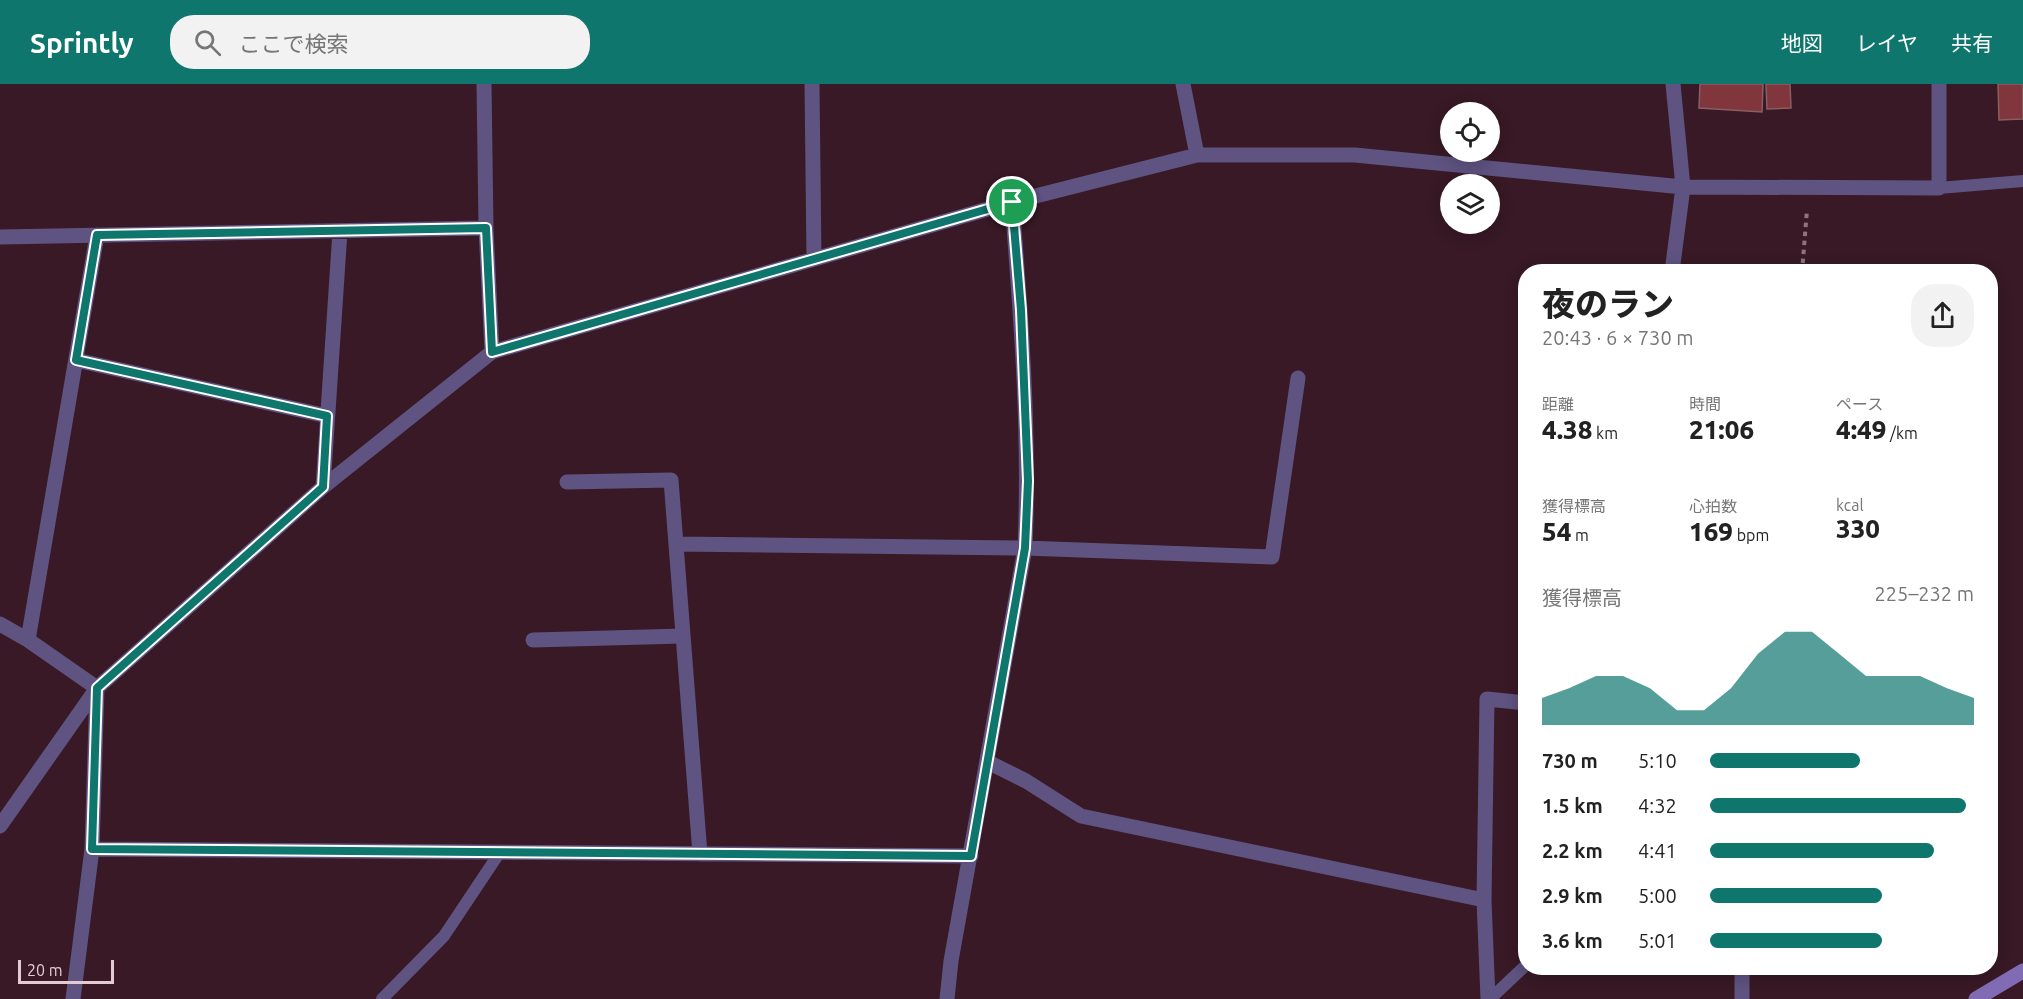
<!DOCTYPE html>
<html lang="ja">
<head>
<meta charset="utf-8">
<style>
	body { margin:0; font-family:Ubuntu,"Noto Sans JP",sans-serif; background:#f2f2f2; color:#222; height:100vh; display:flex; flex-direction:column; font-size:22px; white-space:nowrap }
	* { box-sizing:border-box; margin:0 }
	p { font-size:20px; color:#767676 }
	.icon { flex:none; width:33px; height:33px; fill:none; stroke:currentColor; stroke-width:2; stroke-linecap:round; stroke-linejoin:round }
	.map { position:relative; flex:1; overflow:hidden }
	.details { position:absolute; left:1518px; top:180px; width:480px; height:711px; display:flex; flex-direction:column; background:#fff; border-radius:24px; box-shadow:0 3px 15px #0003 }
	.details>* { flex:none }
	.buttons { position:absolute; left:1440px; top:18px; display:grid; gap:12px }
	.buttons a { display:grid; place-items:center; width:60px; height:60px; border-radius:50%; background:#fff; box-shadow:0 3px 15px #0003; font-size:30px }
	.scale { position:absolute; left:18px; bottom:15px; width:96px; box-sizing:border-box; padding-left:6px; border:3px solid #e2cbd3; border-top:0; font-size:16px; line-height:21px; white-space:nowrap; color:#e2cbd3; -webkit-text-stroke:4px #381925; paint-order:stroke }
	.pin { position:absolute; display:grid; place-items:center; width:51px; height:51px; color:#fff; margin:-26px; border:3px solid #fff; border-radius:50%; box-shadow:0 2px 6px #0007 }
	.round { display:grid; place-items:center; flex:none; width:63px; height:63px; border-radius:24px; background:#f2f2f2 }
	.summary { display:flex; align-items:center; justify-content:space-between; height:102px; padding:0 24px }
	h1 { font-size:33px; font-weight:800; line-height:45px }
	.figures { display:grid; grid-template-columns:repeat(3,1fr); gap:9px; height:102px; padding:6px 24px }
	.figures div { display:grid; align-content:center }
	.figures b { font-size:26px; font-weight:800 }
	.figures small { font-size:16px; font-weight:400 }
	.figures p { font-size:16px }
	.chart { height:168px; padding:12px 24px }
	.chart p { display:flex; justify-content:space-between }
	.chart svg { width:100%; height:108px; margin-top:6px; fill:#0f766e; opacity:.7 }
	ul { padding:0 24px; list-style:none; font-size:20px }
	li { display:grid; grid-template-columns:96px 72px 1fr; align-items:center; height:45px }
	li i { height:15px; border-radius:8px; background:#0f766e }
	header { display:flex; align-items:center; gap:36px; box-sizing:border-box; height:84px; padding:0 30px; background:#0f766e; color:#fff }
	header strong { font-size:28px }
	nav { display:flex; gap:33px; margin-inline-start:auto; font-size:21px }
	.search { width:420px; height:54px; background:#f2f2f2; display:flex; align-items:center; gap:15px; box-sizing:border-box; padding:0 21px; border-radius:24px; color:#767676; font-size:22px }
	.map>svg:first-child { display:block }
	.building { fill:#81353d; stroke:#886062; stroke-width:1.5 }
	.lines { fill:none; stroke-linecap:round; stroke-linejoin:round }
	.path { stroke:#8f747e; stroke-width:4; stroke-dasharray:4.5 4.5; stroke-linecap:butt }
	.lane { stroke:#5f5381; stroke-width:12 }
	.street { stroke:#5f5381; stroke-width:15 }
	.secondary { stroke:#816bb5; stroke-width:15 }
	.route-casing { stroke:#fff; stroke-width:12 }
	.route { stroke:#0f766e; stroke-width:8 }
</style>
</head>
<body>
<header>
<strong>Sprintly</strong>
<div class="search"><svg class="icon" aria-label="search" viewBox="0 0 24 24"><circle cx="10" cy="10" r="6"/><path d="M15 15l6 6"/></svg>ここで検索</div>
<nav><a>地図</a><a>レイヤ</a><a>共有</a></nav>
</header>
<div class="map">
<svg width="2023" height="915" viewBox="0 0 2023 915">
	<rect width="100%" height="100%" fill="#381925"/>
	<path class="building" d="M1700,0H1763L1762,28L1699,24Z
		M1766,0H1790L1791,24L1767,25Z
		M1998,0H2023V35L1999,36Z"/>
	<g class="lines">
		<path class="path" d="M1802,188L1807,126"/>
		<path class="lane" d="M1939,104L2023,97
			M382,915L444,852L500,768
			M1490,915L1526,881"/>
		<path class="street" d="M484,0L486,144L492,268
			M812,0L814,175
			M1183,0L1197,71
			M0,153L486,144
			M1672,188L1683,103L1673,0
			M76,276L327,332
			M567,398L671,396L700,770
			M323,403L340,147
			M676,460L1025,464L1272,473L1298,294
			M0,540L28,556L97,604
			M28,556L97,151
			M533,556L683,552
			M988,678L1026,697L1081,732L1484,816L1488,915
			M0,742L97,604L323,403L492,268L1012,118L1197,71H1355L1683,103L1939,104V0
			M92,765L971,772
			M1484,816L1487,615L1526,619
			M1742,884V915
			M73,915L92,765L97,604
			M947,915L951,877L1025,464C1030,348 1021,233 1012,118"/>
		<path class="secondary" d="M1976,915L2023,887"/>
	</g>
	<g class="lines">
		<defs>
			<path id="route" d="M1012,118L1021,226L1028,397L1025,464L971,772L92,765L97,604L323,403L327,332L76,276L97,151L486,144L492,268Z"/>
		</defs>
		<use href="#route" class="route-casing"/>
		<use href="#route" class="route"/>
	</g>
</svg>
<div class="buttons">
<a><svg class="icon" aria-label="locate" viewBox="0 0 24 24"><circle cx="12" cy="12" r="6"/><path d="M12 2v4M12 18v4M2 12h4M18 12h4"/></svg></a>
<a><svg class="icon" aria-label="layers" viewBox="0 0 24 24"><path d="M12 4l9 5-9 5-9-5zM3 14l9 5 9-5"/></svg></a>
</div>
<div class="scale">20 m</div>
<div class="pin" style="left:1012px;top:118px;background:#1e9e55"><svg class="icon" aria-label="arrive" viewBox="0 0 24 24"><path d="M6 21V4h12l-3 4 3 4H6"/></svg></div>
<section class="details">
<div class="summary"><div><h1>夜のラン</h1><p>20:43 · 6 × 730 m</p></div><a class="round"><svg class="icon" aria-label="share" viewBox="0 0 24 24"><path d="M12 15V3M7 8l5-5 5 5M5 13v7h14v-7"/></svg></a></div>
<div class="figures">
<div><p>距離</p><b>4.38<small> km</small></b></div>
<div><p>時間</p><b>21:06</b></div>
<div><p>ペース</p><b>4:49<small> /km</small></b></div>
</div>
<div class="figures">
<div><p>獲得標高</p><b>54<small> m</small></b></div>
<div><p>心拍数</p><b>169<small> bpm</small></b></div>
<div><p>kcal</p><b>330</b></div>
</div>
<div class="chart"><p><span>獲得標高</span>225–232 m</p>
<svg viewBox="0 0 160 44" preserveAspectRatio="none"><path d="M0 44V33L10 29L20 24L30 24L40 29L50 38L60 38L70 29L80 15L90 6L100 6L110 15L120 24L130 24L140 24L150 29L160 33V44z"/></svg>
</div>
<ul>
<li><b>730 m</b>5:10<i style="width:57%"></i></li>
<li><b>1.5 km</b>4:32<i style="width:97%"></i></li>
<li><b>2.2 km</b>4:41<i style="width:85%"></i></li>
<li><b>2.9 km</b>5:00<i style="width:65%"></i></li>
<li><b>3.6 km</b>5:01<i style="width:65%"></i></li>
</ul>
</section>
</div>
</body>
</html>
